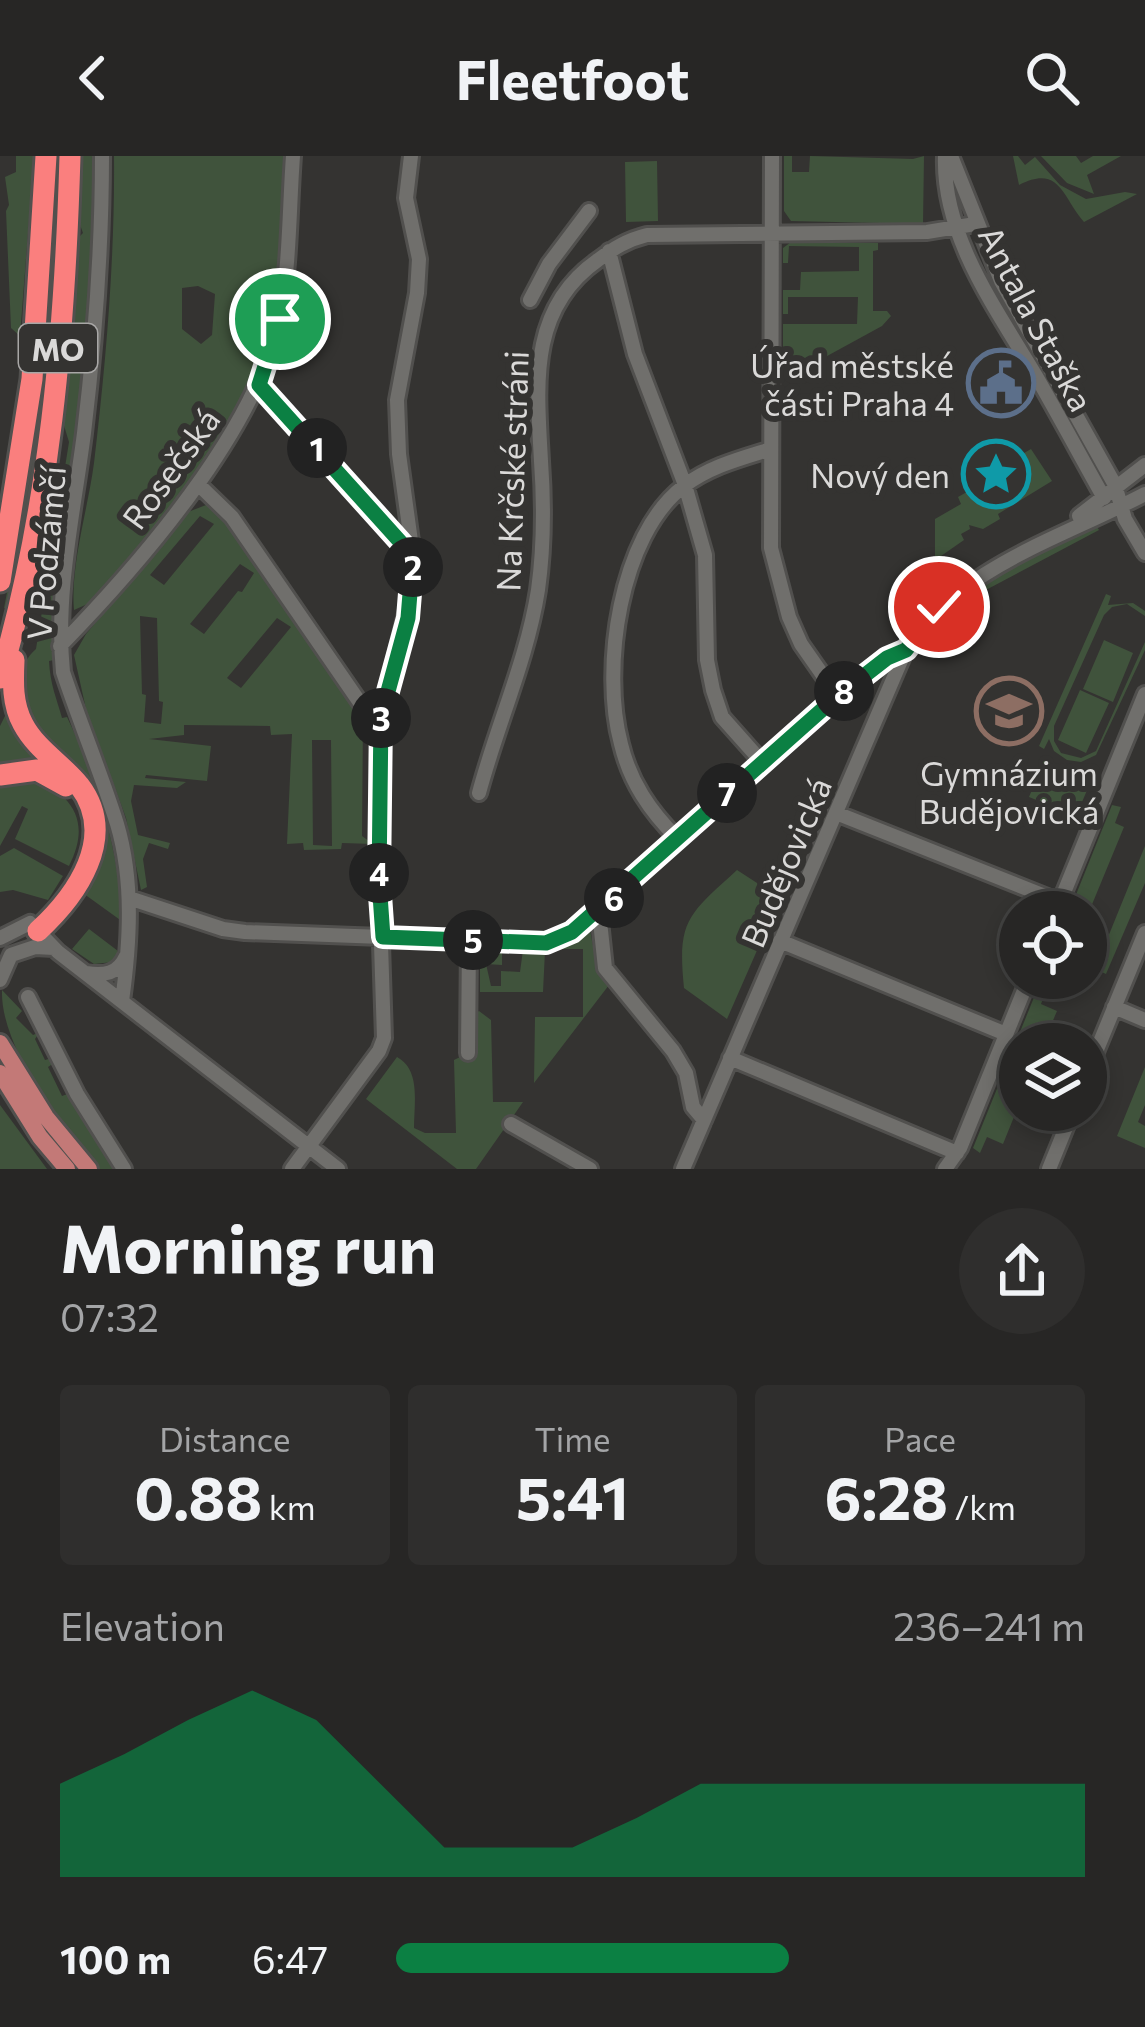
<!DOCTYPE html>
<html lang="en">
<head>
<meta charset="utf-8">
<style>
	body { margin:0; font-family:Commissioner,sans-serif; background:#2f2e2d; color:#f1f3f6; height:100vh; display:flex; flex-direction:column; font-size:45px; white-space:nowrap }
	* { box-sizing:border-box; margin:0 }
	p { font-size:39px; color:#a4a5a7 }
	.icon { flex:none; width:66px; height:66px; fill:none; stroke:currentColor; stroke-width:2; stroke-linecap:round; stroke-linejoin:round }
	.map { position:relative; height:1013px; overflow:hidden }
	.panel { display:flex; flex-direction:column; background:#272625; flex:1 }
	.panel>* { flex:none }
	.buttons { position:absolute; left:999px; top:735px; display:grid; gap:24px }
	.buttons a { display:grid; place-items:center; width:108px; height:108px; border-radius:50%; background:#272625; box-shadow:0 6px 18px #0003,0 0 0 3px #434342; font-size:60px }
	.pin { position:absolute; display:grid; place-items:center; width:102px; height:102px; color:#fff; margin:-51px; border:6px solid #fff; border-radius:50%; box-shadow:0 3px 12px #0007 }
	.km { position:absolute; width:60px; height:60px; margin:-30px; border-radius:50%; background:#222; color:#fff; font-size:33px; line-height:60px; text-align:center }
	.round { display:grid; place-items:center; flex:none; width:126px; height:126px; border-radius:63px; background:#2f2e2d }
	.summary { display:flex; align-items:center; justify-content:space-between; height:204px; padding:0 60px }
	h1 { font-size:66px; font-weight:700; line-height:90px }
	.metrics { display:grid; grid-template-columns:repeat(3,1fr); gap:18px; height:204px; padding:12px 60px }
	.metrics div { display:grid; align-content:center; border-radius:12px; background:#2f2e2d; text-align:center }
	.metrics b { font-size:60px; font-weight:700 }
	.metrics small { font-size:33px; font-weight:400 }
	.metrics p { font-size:33px }
	.chart { height:336px; padding:24px 60px }
	.chart p { display:flex; justify-content:space-between }
	.chart svg { width:100%; height:216px; margin-top:12px; fill:#0b8043; opacity:.7 }
	ul { padding:0 60px; list-style:none; font-size:39px }
	li { display:grid; grid-template-columns:192px 144px 1fr; align-items:center; height:90px }
	li i { height:30px; border-radius:15px; background:#0b8043 }
	header { display:flex; justify-content:space-between; align-items:center; height:156px; padding:0 60px; background:#272625; font-size:54px; font-weight:700 }
	.map>svg:first-child { display:block }
	.green { fill:#40533c; fill-rule:evenodd }
	.lines { fill:none; stroke-linecap:round; stroke-linejoin:round }
	.minor-casing { stroke:#51504e; stroke-width:20 }
	.major-casing { stroke:#51504e; stroke-width:22 }
	.highway-casing { stroke:#51504e; stroke-width:27 }
	.minor { stroke:#706f6c; stroke-width:14 }
	.major { stroke:#c37977; stroke-width:16 }
	.highway { stroke:#fa7f7e; stroke-width:21 }
	.route-casing { stroke:#fff; stroke-width:24 }
	.route { stroke:#0b8043; stroke-width:15 }
	.labels { text-anchor:middle; dominant-baseline:central; stroke-width:12; stroke-linejoin:round; paint-order:stroke }
	.shield { fill:#343331; stroke:#a8a7a6; stroke-width:3 }
	.shield-label { font-size:30px; font-weight:bold; fill:#dad9d8 }
	.street-label { font-size:33px; fill:#dad9d8; stroke:#343331 }
	.poi-label { font-size:33px; fill:#dad9d8; stroke:#343331; text-anchor:end }
</style>
</head>
<body>
<header><svg class="icon" aria-label="back" viewBox="0 0 24 24"><path d="M15 5l-7 7 7 7"/></svg>Fleetfoot<svg class="icon" aria-label="search" viewBox="0 0 24 24"><circle cx="10" cy="10" r="6"/><path d="M15 15l6 6"/></svg></header>
<div class="map">
<svg width="1145" height="1013" viewBox="0 0 1145 1013">
	<rect width="100%" height="100%" fill="#343331"/>
	<path class="green" d="M16,0H34L20,180L11,172L6,55L9,49L5,21L16,16Z
		M56,0H60C54,153 41,303 9,453L4,452C34,301 50,153 56,0Z
		M81,0H99L88,200L55,436L54,504L49,505C50,528 57,544 62,562L67,561C99,628 118,691 123,766L80,735L102,681L33,569C22,545 13,512 36,493L69,286L62,263L78,82L83,77L79,66Z
		M114,0H286C283,51 284,105 278,156C265,258 157,371 92,446L74,454C70,410 88,353 94,307C106,206 115,102 114,0ZM198,130L215,138L212,179L201,188L182,173V132Z
		M784,0H792V16H809L810,0L913,3L924,0L923,68L791,65L784,55Z
		M1013,0H1018L1025,9L1035,1L1060,29L1086,43L1125,36L1137,38L1084,66C1062,41 1060,8 1019,29Z
		M1041,0H1076L1081,7L1093,0H1121L1087,19L1094,38L1067,27Z
		M657,5L658,65L626,66L625,6Z
		M791,86L878,87V94L873,95V155H887L891,160L882,170L796,217L783,214V168H857L858,141H788V158H783V134H800L801,116L859,115V91L789,90L788,107H783V92Z
		M1031,293L1052,325L998,358L1000,363L983,373L969,369L970,373L961,378L964,384L941,400L947,412L944,418L950,424L935,433V363L961,348L958,341L990,323L988,318Z
		M206,349L220,354L363,561L362,680L373,688L342,687L341,693L304,694L303,687L287,688L292,578L271,579L270,570L184,569V579L149,583L211,590L207,625L146,619L145,622L186,626L177,632L134,629L131,645L138,679L170,687L168,693L149,687L143,703L147,731L141,734L126,662L86,553L74,499L86,478L121,436L119,431L188,356ZM200,360L214,368L164,429L150,419ZM240,408L254,417L242,436L238,435L204,478L190,468ZM140,460L157,462L159,545L163,546L161,568L144,566L146,539L142,538ZM277,462L291,471L241,532L227,522ZM312,584H331L332,690L313,689Z
		M1095,367L1099,374L967,444L944,465L924,492L919,488C960,428 1033,401 1095,367Z
		M1106,438L1111,440L1108,449L1133,447L1145,455V460L1127,448L1112,451L1104,459L1054,570V585L1061,597L1081,602L1096,595L1145,486V494L1096,599L1081,606L1067,604L1054,595L1049,583L1044,593L1039,590Z
		M1104,484L1133,497L1113,546L1083,533Z
		M1080,534L1109,547L1086,597L1058,584Z
		M6,558L42,608L20,605L0,610V570Z
		M1044,605L1091,625L1076,660L1029,641Z
		M28,619C70,637 93,663 69,710L15,683L28,653L22,650L0,690V624Z
		M1112,649L1121,651L1115,667L1124,671L1086,763V756H1069Z
		M1145,690V727L1106,818L1095,813Z
		M14,692L63,720L48,744L13,734L0,736V700Z
		M737,714L780,742L727,863L684,832C677,764 688,759 737,714Z
		M89,773L118,795L113,806L94,808L72,793Z
		M590,774L596,805L609,829L534,927L535,861H583V793H562V789Z
		M480,791H502V809L486,808L491,830H501V815L520,816L523,794L545,795L543,836H480Z
		M1039,829L1047,832L1041,848L1057,855L1043,888H1020V946L1003,988L987,981L980,997L973,992Z
		M2,834L22,855L16,862L33,879L40,876L35,883L45,904L52,902L54,907L48,911L62,940L70,937L117,1013H98C62,969 0,892 2,834Z
		M479,855L491,864L493,946H523L476,1013H457L366,943L397,901C421,914 414,947 414,972L425,977H456L454,904L472,895L473,859Z
		M1145,911V949L1138,966L1145,970V992L1117,980Z
		M0,949L47,1013H0Z"/>
	<g class="lines">
		<defs>
			<path id="minor" d="M102,0C102,93 95,185 84,277C74,356 55,437 63,516C80,567 101,617 117,668C134,725 130,787 122,845
				M772,0L771,392L789,461L801,488L838,541
				M945,0C942,80 997,154 1036,220C1059,260 1081,301 1104,342
				M951,0L1001,125L1115,329L1125,363L1145,397
				M609,95L635,198L685,329L705,399L707,504L713,534L722,561L762,606
				M530,144L549,108L589,55
				M259,229L412,399
				M198,328L232,361L365,554L381,561
				M1079,360L1145,309
				M60,490C139,409 255,276 279,165C290,112 289,54 293,0
				M479,637C497,569 527,504 538,434C544,391 544,347 541,305C537,229 528,153 598,104C614,92 627,84 647,79L927,76L975,68
				M836,657L1060,746
				M677,682C650,655 630,626 621,588C601,514 619,379 684,330C709,311 739,303 768,294
				M129,742L223,773L245,776L546,787C599,766 635,720 676,683C722,640 769,600 816,559C843,536 872,507 906,493
				M599,756L605,812L673,895L686,917L693,951L704,964
				M1056,756L1145,538
				M0,782L30,767L58,796L338,1013
				M780,785L1006,878
				M86,817C104,820 118,818 126,800
				M0,824L11,799L35,791L54,792
				M28,841L77,938L124,1013
				M1114,851L1145,864
				M468,897L469,784
				M730,902L957,997
				M1086,920L1145,777
				M511,968L590,1013
				M292,1013L379,895L384,882L379,725L381,561L412,433L413,400L399,298L397,244L417,137L419,103L406,42L411,0
				M683,1013L906,493C962,409 1060,383 1145,338
				M945,1013L960,992L1029,822
				M1049,1013L1073,954"/>
			<path id="major" d="M0,887L46,961L89,1013
				M0,917L40,981L67,1013"/>
			<path id="highway" d="M0,425L32,223L46,0
				M14,504C13,526 12,548 23,568C36,593 62,608 79,629C119,681 76,740 38,775
				M0,522C50,354 65,174 70,0
				M0,619L37,614L66,630"/>
		</defs>
		<use href="#minor" class="minor-casing"/>
		<use href="#major" class="major-casing"/>
		<use href="#highway" class="highway-casing"/>
		<use href="#minor" class="minor"/>
		<use href="#major" class="major"/>
		<use href="#highway" class="highway"/>
	</g>
	<g class="lines">
		<defs>
			<path id="route" d="M280,163L259,229L413,400L408,462L381,561L379,725L383,781L546,787L572,776L833,544L887,502L906,494L939,451"/>
		</defs>
		<use href="#route" class="route-casing"/>
		<use href="#route" class="route"/>
	</g>
	<defs>
		<symbol id="civic-ring" viewBox="-11 -11 22 22"><circle r="9.5" fill="#343331" stroke="#5c6f8a" stroke-width="1.5"/><path d="M-.6-6.5H3V-4.5H.6V-3L4-1V1h2V6H-6V1h2V-1L-.6-3ZM-1.2 2.5V6h2.4V2.5Z" fill="#5c6f8a"/></symbol>
		<symbol id="sight-ring" viewBox="-11 -11 22 22"><circle r="9.5" fill="#343331" stroke="#0f9aa8" stroke-width="1.5"/><path d="M0-6L1.8-2.2L6-1.7L2.9 1.2L3.7 5.4L0 3.3L-3.7 5.4L-2.9 1.2L-6-1.7L-1.8-2.2Z" fill="#0f9aa8"/></symbol>
		<symbol id="school-ring" viewBox="-11 -11 22 22"><circle r="9.5" fill="#343331" stroke="#8d6e63" stroke-width="1.5"/><path d="M0-5L7-2L0 1L-7-2ZM-4 1L0 2.5L4 1V4Q0 6-4 4Z" fill="#8d6e63"/></symbol>
	</defs>
	<g fill-rule="evenodd">
		<use href="#civic-ring" x="963" y="189" width="76" height="76"/>
		<use href="#sight-ring" x="958" y="280" width="76" height="76"/>
		<use href="#school-ring" x="971" y="517" width="76" height="76"/>
	</g>
	<g class="labels">
		<rect class="shield" x="19" y="168" width="78" height="48" rx="9"/>
		<g class="shield-label">
			<text x="58" y="192">MO</text>
		</g>
		<g class="street-label">
			<text transform="translate(1037 162) rotate(62)">Antala Staška</text>
			<text transform="translate(170 312) rotate(-54)">Rosečská</text>
			<text transform="translate(511 315) rotate(-88)">Na Krčské stráni</text>
			<text transform="translate(45 397) rotate(-85)">V Podzámčí</text>
			<text transform="translate(785 706) rotate(-67)">Budějovická</text>
		</g>
		<g class="poi-label">
			<text x="954" y="208">Úřad městské<tspan x="954" dy="38">části Praha 4</tspan></text>
			<text x="950" y="318">Nový den</text>
			<text x="1009" y="616" text-anchor="middle">Gymnázium<tspan x="1009" dy="38">Budějovická</tspan></text>
		</g>
	</g>
</svg>
<div class="buttons">
<a><svg class="icon" aria-label="locate" viewBox="0 0 24 24"><circle cx="12" cy="12" r="6"/><path d="M12 2v4M12 18v4M2 12h4M18 12h4"/></svg></a>
<a><svg class="icon" aria-label="layers" viewBox="0 0 24 24"><path d="M12 4l9 5-9 5-9-5zM3 14l9 5 9-5"/></svg></a>
</div>
<div class="pin" style="left:280px;top:163px;background:#1e9e55"><svg class="icon" aria-label="arrive" viewBox="0 0 24 24"><path d="M6 21V4h12l-3 4 3 4H6"/></svg></div>
<div class="pin" style="left:939px;top:451px;background:#d93025"><svg class="icon" aria-label="check" viewBox="0 0 24 24"><path d="M5 12l5 5 9-10"/></svg></div>
<b class="km" style="left:317px;top:292px">1</b>
<b class="km" style="left:413px;top:411px">2</b>
<b class="km" style="left:381px;top:562px">3</b>
<b class="km" style="left:379px;top:717px">4</b>
<b class="km" style="left:473px;top:784px">5</b>
<b class="km" style="left:614px;top:742px">6</b>
<b class="km" style="left:727px;top:637px">7</b>
<b class="km" style="left:844px;top:535px">8</b>
</div>
<section class="panel">
<div class="summary"><div><h1>Morning run</h1><p>07:32</p></div><a class="round"><svg class="icon" aria-label="share" viewBox="0 0 24 24"><path d="M12 15V3M7 8l5-5 5 5M5 13v7h14v-7"/></svg></a></div>
<div class="metrics">
<div><p>Distance</p><b>0.88<small> km</small></b></div>
<div><p>Time</p><b>5:41</b></div>
<div><p>Pace</p><b>6:28<small> /km</small></b></div>
</div>
<div class="chart"><p><span>Elevation</span>236–241 m</p>
<svg viewBox="0 0 160 44" preserveAspectRatio="none"><path d="M0 44V25L10 19L20 12L30 6L40 12L50 25L60 38L70 38L80 38L90 32L100 25L110 25L120 25L130 25L140 25L150 25L160 25V44z"/></svg>
</div>
<ul>
<li><b>100 m</b>6:47<i style="width:57%"></i></li>
</ul>
</section>
</body>
</html>
